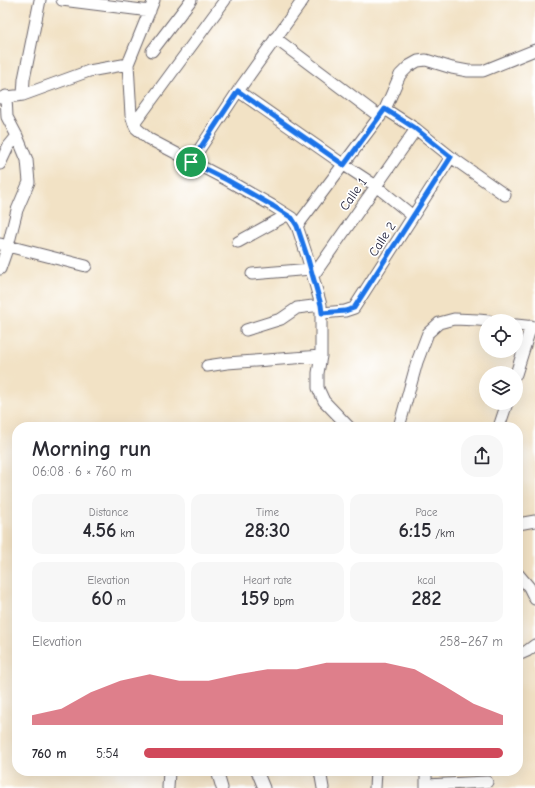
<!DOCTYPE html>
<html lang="en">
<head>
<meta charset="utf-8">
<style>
	body { margin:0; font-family:"Comic Neue",sans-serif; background:#f7f7f7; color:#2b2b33; height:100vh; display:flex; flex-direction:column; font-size:15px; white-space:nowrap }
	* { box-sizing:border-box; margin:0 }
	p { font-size:13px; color:#7c7c81 }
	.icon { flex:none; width:22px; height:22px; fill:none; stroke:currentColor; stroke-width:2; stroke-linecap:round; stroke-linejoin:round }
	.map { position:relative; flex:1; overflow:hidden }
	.drawer { position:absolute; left:12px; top:422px; width:511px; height:354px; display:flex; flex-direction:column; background:#fff; border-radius:16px; box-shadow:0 4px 16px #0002 }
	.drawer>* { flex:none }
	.controls { position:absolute; left:479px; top:314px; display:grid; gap:8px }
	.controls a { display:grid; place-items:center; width:44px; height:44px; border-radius:50%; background:#fff; box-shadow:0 4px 16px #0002; font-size:20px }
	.pin { position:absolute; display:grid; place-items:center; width:34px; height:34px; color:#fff; margin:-17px; border:2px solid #fff; border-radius:50%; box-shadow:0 1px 4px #0007 }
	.round { display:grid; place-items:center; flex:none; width:42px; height:42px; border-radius:16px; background:#f7f7f7 }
	.head { display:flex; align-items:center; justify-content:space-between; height:68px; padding:0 20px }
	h1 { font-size:22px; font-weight:800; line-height:30px }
	.figures { display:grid; grid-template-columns:repeat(3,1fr); gap:6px; height:68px; padding:4px 20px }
	.figures div { display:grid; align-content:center; border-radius:10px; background:#f7f7f7; text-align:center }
	.figures b { font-size:20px; font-weight:800 }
	.figures small { font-size:11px; font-weight:400 }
	.figures p { font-size:11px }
	.chart { height:112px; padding:8px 20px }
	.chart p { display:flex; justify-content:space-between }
	.chart svg { width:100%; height:72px; margin-top:4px; fill:#d1495b; opacity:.7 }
	ul { padding:0 20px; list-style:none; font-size:13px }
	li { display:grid; grid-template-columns:64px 48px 1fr; align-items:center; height:30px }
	li i { height:10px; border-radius:5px; background:#d1495b }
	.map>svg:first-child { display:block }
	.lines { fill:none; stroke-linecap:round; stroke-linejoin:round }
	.minor-casing { stroke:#6b656b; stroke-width:13 }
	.minor { stroke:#fff; stroke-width:11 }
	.route-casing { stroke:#fff; stroke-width:8 }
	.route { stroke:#1a73e8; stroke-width:5 }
	.labels { text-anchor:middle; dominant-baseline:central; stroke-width:3.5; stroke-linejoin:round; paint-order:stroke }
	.street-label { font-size:13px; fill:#22223b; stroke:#fff }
</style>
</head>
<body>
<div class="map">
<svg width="535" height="788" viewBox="0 0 535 788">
	<rect width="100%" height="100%" fill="#fff"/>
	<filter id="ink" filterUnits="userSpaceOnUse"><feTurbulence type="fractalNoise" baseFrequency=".025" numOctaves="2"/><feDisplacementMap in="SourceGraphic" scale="8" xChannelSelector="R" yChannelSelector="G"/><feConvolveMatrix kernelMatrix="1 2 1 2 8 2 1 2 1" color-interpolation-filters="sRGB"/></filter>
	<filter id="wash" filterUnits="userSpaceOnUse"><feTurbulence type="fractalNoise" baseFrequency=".012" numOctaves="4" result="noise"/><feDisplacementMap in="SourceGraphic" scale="16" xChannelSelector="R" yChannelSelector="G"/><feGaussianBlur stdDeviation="0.9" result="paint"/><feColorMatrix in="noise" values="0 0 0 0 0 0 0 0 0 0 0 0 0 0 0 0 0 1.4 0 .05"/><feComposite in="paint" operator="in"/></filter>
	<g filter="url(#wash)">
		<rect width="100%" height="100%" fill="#f2e2c5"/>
	</g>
	<g filter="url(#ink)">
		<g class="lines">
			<defs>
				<path id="minor" d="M62,0L150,11
					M154,0L128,64L131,115L134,124L136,128L149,139L227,180L273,206L292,218L297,226L307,256L321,305V356L318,373V388L324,401L349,427
					M275,38L380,117
					M152,51L191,0
					M238,91L344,165L376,186L413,216
					M23,95L24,79L40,0
					M0,98L23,95L89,71L128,64
					M385,109L416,129L451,157L505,195
					M134,124L225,0
					M191,162L238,91L303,0
					M0,164L8,147L17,136
					M297,226L385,109L390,98L400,75L409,66L418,61L426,60L452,68L468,71H483L535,50
					M238,242L287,215
					M0,244L86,266
					M0,269L8,246L17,210L29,182L27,160L17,136L7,117L6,96
					M252,274L311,269
					M313,276L416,129
					M322,313L345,311L354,308L451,157
					M516,325L535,327
					M246,330L281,319L297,308L321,305
					M207,366L227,363L321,356
					M516,374L531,326
					M399,427L417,362L428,333L439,323L454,319L478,320L489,321
					M499,427L507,403
					M518,524L535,521
					M518,574L529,587L535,599
					M518,655L527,651L535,645
					M217,771L222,788
					M257,771L264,788
					M320,771L323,788
					M426,771V788
					M426,785L487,782
					M168,788L169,771
					M375,788L376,771"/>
			</defs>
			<use href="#minor" class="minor-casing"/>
			<use href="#minor" class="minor"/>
		</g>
	</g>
	<g class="lines" filter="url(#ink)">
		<defs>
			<path id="route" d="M238,91L344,165L385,109L416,129L451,157L354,308L345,311L322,313L321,305L307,256L297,226L292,218L273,206L227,180L191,162Z"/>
		</defs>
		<use href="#route" class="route-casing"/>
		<use href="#route" class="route"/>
	</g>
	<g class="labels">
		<g class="street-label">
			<text transform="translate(353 194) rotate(-55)">Calle 1</text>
			<text transform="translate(382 239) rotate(-57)">Calle 2</text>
		</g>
	</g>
</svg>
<div class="controls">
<a><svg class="icon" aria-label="locate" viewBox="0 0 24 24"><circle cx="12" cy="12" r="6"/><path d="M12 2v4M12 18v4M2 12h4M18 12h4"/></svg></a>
<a><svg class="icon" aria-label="layers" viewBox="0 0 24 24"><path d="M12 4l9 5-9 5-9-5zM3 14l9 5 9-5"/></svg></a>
</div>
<div class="pin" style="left:191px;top:162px;background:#1e9e55"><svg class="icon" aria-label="arrive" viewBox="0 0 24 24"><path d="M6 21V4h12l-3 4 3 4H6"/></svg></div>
<section class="drawer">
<div class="head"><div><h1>Morning run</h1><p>06:08 · 6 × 760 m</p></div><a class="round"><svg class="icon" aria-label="share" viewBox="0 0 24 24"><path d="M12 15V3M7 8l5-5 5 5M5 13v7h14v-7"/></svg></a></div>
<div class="figures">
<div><p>Distance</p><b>4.56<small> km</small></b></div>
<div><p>Time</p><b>28:30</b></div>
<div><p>Pace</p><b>6:15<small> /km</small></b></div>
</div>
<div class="figures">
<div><p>Elevation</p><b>60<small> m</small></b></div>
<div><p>Heart rate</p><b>159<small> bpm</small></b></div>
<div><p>kcal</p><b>282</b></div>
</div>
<div class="chart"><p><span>Elevation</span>258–267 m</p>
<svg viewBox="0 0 160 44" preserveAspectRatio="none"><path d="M0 44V38L10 34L20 24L30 17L40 13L50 17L60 17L70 13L80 10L90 10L100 6L110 6L120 6L130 10L140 20L150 31L160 38V44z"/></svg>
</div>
<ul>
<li><b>760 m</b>5:54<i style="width:100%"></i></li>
</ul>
</section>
</div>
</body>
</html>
